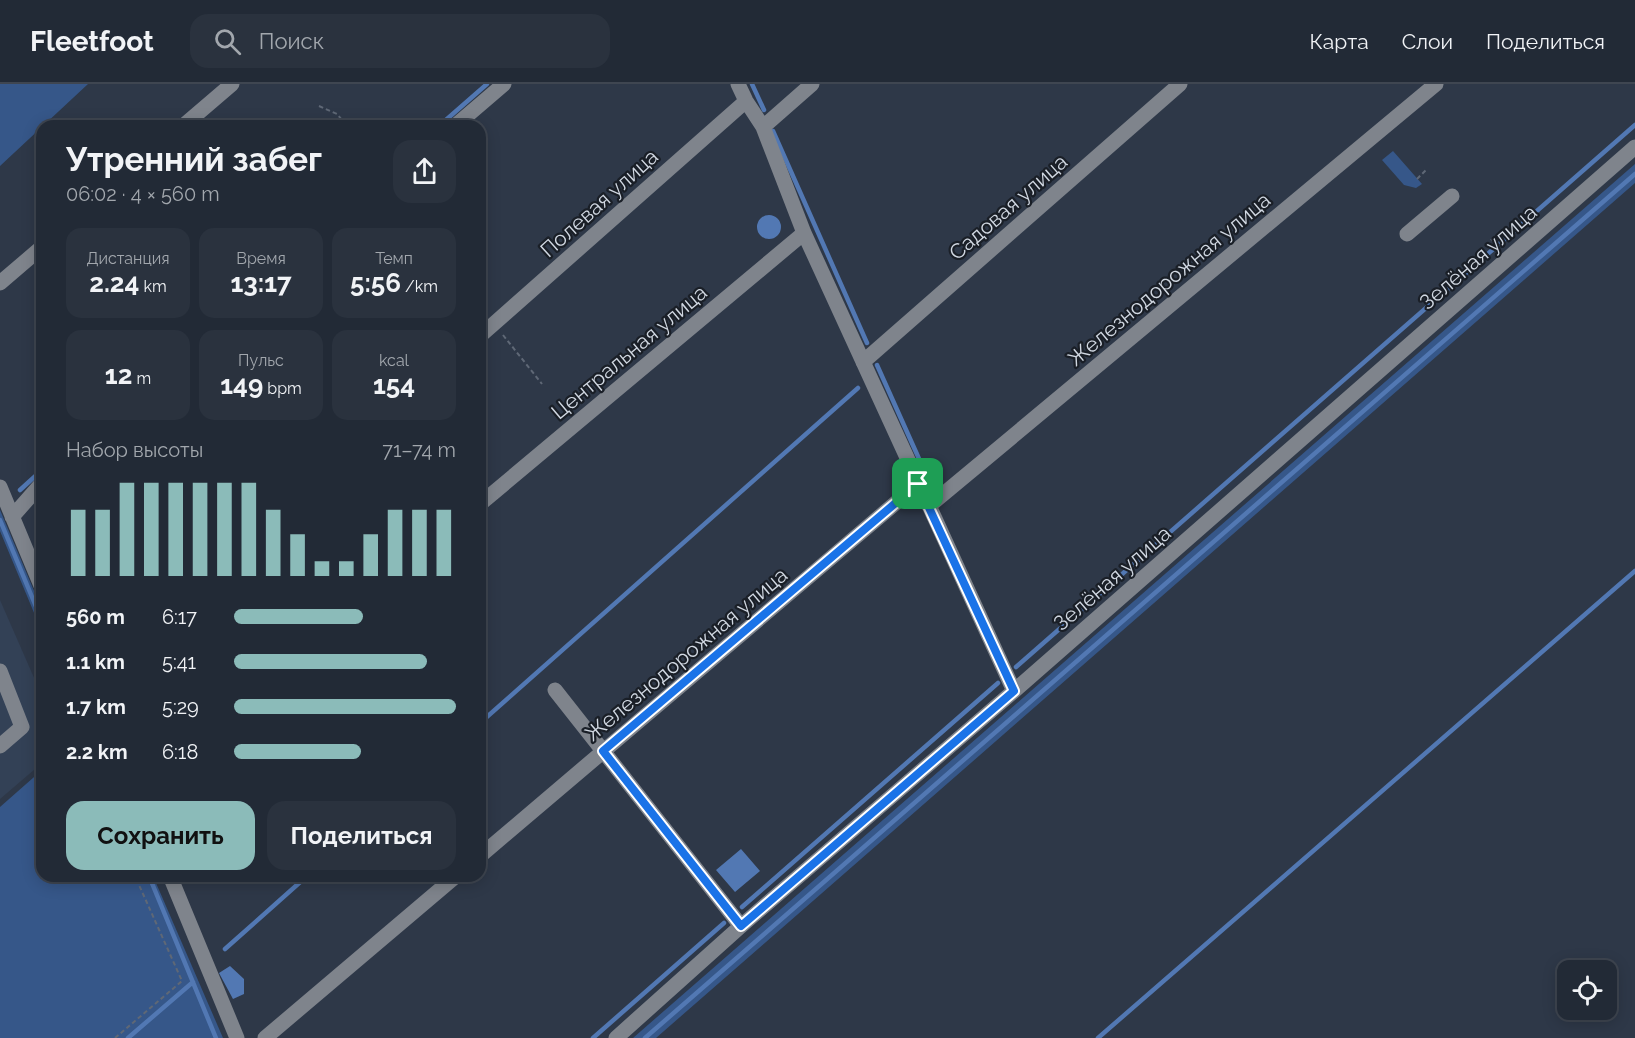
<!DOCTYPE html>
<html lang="ru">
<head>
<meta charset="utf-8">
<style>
	body { margin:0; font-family:Raleway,sans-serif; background:#2a323e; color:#f1f3f6; height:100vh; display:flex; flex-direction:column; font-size:22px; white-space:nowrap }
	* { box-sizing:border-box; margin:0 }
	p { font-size:20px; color:#a2a7ad }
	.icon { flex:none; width:33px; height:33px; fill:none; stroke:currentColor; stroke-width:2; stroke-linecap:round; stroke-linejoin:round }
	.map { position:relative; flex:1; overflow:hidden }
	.sheet { position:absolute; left:36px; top:36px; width:450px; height:762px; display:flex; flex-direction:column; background:#222a36; border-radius:18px; box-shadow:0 3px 15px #0003,0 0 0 2px #3f4651 }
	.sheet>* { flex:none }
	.tools { position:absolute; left:1557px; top:876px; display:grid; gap:12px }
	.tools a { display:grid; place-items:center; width:60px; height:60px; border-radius:12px; background:#222a36; box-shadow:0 3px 15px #0003,0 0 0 2px #3f4651; font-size:30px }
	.pin { position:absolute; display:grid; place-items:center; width:51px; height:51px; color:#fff; margin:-26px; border-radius:12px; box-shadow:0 3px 9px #0006 }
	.round { display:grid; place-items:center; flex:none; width:63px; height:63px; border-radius:18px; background:#2a323e }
	.summary { display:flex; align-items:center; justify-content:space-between; height:102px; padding:0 30px }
	h1 { font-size:33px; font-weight:700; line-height:45px }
	.stats { display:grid; grid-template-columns:repeat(3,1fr); gap:9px; height:102px; padding:6px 30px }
	.stats div { display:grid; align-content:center; border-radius:15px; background:#2a323e; text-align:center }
	.stats b { font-size:26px; font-weight:700 }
	.stats small { font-size:16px; font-weight:400 }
	.stats p { font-size:16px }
	.chart { height:168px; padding:12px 30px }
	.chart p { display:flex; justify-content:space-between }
	.chart svg { width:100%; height:108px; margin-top:6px; stroke:#8bbbb9; stroke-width:6 }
	.cta { display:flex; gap:12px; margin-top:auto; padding:12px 30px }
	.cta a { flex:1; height:69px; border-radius:18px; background:#8bbbb9; color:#111; font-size:24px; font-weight:700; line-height:69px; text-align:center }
	.cta a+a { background:#2a323e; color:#f1f3f6 }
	ul { padding:0 30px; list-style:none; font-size:20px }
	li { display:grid; grid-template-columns:96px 72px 1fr; align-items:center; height:45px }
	li i { height:15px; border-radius:8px; background:#8bbbb9 }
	header { display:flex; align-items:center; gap:36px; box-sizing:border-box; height:84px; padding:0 30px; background:#222a36; border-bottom:2px solid #3f4651 }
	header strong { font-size:28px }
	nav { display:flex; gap:33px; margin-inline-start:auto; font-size:21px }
	.search { width:420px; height:54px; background:#2a323e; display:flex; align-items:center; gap:15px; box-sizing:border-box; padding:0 21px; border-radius:18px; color:#a2a7ad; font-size:22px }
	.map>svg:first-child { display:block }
	.built { fill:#334156 }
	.green { fill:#365789 }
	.water { fill:#5278b3 }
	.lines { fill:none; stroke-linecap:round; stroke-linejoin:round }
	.stream { stroke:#5278b3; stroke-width:4.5 }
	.path { stroke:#5f6876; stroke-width:2; stroke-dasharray:4.5 3; stroke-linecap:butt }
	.minor { stroke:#7f848c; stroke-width:15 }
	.route-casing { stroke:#fff; stroke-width:12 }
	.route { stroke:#1a73e8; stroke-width:8 }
	.labels { text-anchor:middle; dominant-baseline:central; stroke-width:4.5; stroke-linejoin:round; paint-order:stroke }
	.street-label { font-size:21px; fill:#d1d8e2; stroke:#1a1f27 }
</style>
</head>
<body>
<header>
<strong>Fleetfoot</strong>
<div class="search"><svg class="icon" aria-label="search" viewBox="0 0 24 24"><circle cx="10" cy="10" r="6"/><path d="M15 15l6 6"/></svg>Поиск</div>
<nav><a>Карта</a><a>Слои</a><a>Поделиться</a></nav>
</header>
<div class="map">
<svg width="1635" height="954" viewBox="0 0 1635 954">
	<rect width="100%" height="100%" fill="#2e3848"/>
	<path class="built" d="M0,516L42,612V679L0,715Z"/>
	<path class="green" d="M0,0H88L0,82Z
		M1393,67L1422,100L1416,104L1404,101L1382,76Z
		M1635,80V99L656,954H633Z
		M0,426L42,526V548L0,447Z
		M42,686V792H153L223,954H0V723Z"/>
	<path class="water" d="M757 143a12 12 0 1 1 24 0a12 12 0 1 1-24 0Z
		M741,765L760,787L735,808L716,786Z
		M230,882L244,895V910L233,915L219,889Z"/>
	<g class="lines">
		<path class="stream" d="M752,0L764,26
			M439,42L487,0
			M773,47L867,259
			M877,281L933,406
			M20,406L42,386
			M0,436L42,537
			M1016,583L1635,41
			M480,639L858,304
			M149,792L216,954
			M742,823L998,599
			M225,865L307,792
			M128,954L193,898
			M593,954L724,839
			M645,954L1635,90
			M1098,954L1635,487"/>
		<path class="path" d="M319,22L337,30L347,42
			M1417,95L1427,85
			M1491,155L1499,164
			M480,221L485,227
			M503,251L542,300
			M115,954L182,897L135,792"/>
		<path class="minor" d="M738,0L746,17L763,43L804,149L1014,607
			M183,42L232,0
			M455,42L504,0
			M763,43L812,0
			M1407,150L1452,112
			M0,199L42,163
			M480,252L746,17
			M863,278L1180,0
			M0,403L42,504
			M480,420L804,149
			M929,422L1436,0
			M12,433L42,399
			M0,587L22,643L0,662
			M555,606L741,842
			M480,772L918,400
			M170,792L237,954
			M265,954L456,792
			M616,954L741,842L1014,607L1635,63"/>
	</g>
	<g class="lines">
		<defs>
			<path id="route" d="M918,400L1014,607L741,842L603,667Z"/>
		</defs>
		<use href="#route" class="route-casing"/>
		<use href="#route" class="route"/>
	</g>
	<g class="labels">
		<g class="street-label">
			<text transform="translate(599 119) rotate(-42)">Полевая улица</text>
			<text transform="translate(1008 123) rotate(-41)">Садовая улица</text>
			<text transform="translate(1478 173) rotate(-41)">Зелёная улица</text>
			<text transform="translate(1169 195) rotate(-40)">Железнодорожная улица</text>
			<text transform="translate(629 268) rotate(-40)">Центральная улица</text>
			<text transform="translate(1112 494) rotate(-41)">Зелёная улица</text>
			<text transform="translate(686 570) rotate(-40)">Железнодорожная улица</text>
		</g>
	</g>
</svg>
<div class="tools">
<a><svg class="icon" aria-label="locate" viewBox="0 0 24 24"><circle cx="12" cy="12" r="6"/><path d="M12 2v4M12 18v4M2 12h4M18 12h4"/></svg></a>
</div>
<div class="pin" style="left:918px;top:400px;background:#1e9e55"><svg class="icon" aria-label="arrive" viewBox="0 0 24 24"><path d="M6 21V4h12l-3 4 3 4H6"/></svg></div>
<section class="sheet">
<div class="summary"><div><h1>Утренний забег</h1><p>06:02 · 4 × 560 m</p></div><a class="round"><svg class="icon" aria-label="share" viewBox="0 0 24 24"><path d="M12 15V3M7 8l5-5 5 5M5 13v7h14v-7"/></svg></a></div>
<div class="stats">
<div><p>Дистанция</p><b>2.24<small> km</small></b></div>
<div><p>Время</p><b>13:17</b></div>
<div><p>Темп</p><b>5:56<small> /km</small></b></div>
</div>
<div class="stats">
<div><b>12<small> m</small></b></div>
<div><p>Пульс</p><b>149<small> bpm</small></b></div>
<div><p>kcal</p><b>154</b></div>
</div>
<div class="chart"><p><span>Набор высоты</span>71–74 m</p>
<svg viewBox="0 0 160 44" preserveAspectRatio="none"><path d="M5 44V17M15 44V17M25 44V6M35 44V6M45 44V6M55 44V6M65 44V6M75 44V6M85 44V17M95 44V27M105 44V38M115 44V38M125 44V27M135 44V17M145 44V17M155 44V17"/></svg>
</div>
<ul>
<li><b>560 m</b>6:17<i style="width:58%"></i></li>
<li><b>1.1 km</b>5:41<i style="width:87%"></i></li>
<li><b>1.7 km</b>5:29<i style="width:100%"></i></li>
<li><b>2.2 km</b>6:18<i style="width:57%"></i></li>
</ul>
<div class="cta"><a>Сохранить</a><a>Поделиться</a></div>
</section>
</div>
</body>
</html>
